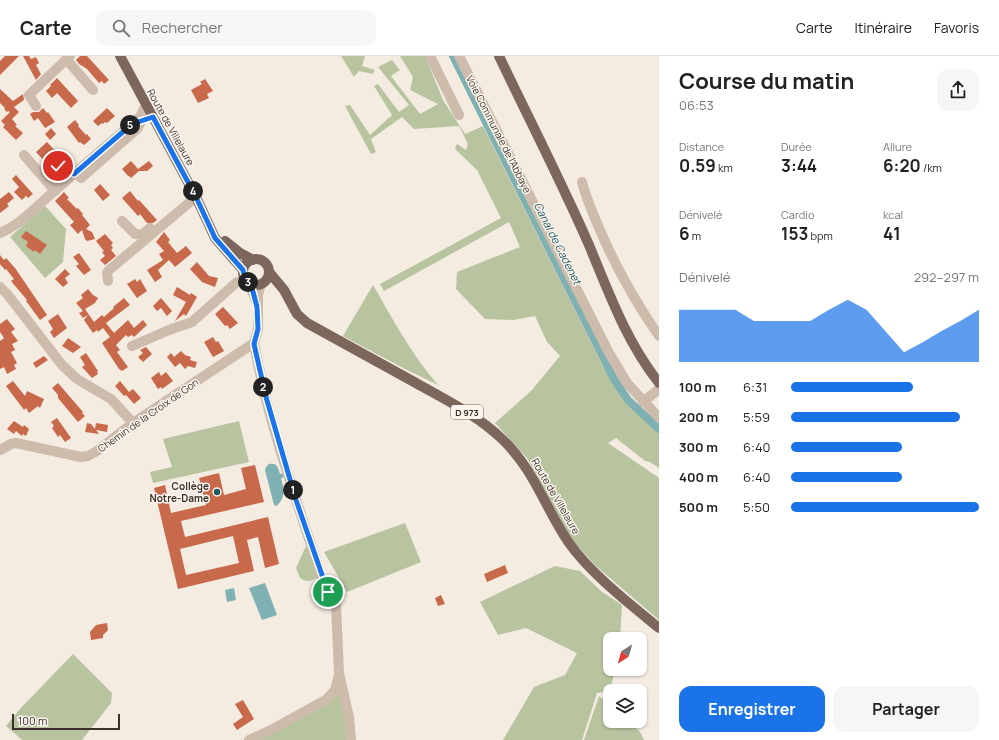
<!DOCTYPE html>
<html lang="fr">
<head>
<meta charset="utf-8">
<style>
	body { margin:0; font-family:Manrope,sans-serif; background:#f6f6f6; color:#222; height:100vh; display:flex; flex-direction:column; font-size:15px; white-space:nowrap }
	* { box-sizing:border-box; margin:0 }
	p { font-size:13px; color:#767676 }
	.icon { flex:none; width:22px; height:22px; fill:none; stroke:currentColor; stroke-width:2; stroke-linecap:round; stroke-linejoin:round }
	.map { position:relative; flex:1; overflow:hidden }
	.sheet { display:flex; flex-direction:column; background:#fff; width:340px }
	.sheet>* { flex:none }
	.needle { width:26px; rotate:217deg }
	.tools { position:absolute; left:603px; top:576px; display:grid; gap:8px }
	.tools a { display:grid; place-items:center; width:44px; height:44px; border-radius:8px; background:#fff; box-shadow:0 1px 3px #0004; font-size:20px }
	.scale { position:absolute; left:12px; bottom:10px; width:108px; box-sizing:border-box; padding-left:4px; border:2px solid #3b302b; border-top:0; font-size:11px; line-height:14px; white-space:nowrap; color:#3b302b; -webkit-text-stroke:3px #fbf5ee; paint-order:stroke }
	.pin { position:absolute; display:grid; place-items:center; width:34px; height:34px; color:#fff; margin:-17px; border:2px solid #fff; border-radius:50%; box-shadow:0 1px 4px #0007 }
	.km { position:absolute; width:20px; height:20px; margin:-10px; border-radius:50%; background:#222; color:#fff; font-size:11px; line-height:20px; text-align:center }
	.round { display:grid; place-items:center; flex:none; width:42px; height:42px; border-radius:12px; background:#f6f6f6 }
	.head { display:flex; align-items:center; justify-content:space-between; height:68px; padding:0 20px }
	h1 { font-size:22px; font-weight:700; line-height:30px }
	.stats { display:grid; grid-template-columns:repeat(3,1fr); gap:6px; height:68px; padding:4px 20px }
	.stats div { display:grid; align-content:center }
	.stats b { font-size:17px; font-weight:700 }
	.stats small { font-size:11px; font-weight:400 }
	.stats p { font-size:11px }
	.chart { height:112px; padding:8px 20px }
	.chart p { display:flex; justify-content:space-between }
	.chart svg { width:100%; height:72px; margin-top:4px; fill:#1a73e8; opacity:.7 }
	.action { display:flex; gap:8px; margin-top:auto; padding:8px 20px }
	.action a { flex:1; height:46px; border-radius:12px; background:#1a73e8; color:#fff; font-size:16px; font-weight:700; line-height:46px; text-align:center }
	.action a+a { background:#f6f6f6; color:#222 }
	ul { padding:0 20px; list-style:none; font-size:13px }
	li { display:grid; grid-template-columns:64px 48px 1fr; align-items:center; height:30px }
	li i { height:10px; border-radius:5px; background:#1a73e8 }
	header { display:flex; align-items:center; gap:24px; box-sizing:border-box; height:56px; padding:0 20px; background:#fff; border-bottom:1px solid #e0e0e0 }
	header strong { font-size:19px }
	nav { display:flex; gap:22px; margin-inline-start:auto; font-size:14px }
	.search { width:280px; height:36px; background:#f6f6f6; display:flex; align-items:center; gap:10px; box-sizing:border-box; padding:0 14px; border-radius:12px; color:#767676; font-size:15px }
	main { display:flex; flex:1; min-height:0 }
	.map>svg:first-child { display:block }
	.green { fill:#b8c4a0 }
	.water { fill:#7fb0b2 }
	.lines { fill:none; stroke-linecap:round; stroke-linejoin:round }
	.canal { stroke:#7fb0b2; stroke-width:8 }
	.building { fill:#c8694b; fill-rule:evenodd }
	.minor { stroke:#cdbbac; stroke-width:10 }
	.major { stroke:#7d675c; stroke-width:10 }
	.route-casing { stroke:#fff; stroke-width:8 }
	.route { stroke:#1a73e8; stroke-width:5 }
	.poi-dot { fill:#1f5a5e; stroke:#fbf5ee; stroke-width:1.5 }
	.labels { text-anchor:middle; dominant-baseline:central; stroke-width:3; stroke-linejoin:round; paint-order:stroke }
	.shield { fill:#fbf5ee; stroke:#756b66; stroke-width:1 }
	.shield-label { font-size:9px; font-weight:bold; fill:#3b302b }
	.street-label { font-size:10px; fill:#3b302b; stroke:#fbf5ee }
	.poi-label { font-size:10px; font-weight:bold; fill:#3b302b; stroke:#fbf5ee; text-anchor:end }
	.water-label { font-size:11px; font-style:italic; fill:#1f5a5e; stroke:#fbf5ee }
</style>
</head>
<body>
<header>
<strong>Carte</strong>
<div class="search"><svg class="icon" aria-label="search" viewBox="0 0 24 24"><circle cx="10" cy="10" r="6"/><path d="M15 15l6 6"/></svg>Rechercher</div>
<nav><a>Carte</a><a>Itinéraire</a><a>Favoris</a></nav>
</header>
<main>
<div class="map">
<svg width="659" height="684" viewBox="0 0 659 684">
	<rect width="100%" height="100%" fill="#f4ebe1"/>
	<path class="green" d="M341,0H365L362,10L375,14L373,18L359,15L354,21Z
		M400,0H425L443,44L465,78L483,70L602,308L625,346L659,378V412L650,406L645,405L616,382L608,387L659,422V564L596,510L571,483L527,402L495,367L532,334L560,300L547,286L535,260L513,264L485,263L456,233L457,216L520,191L509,166L384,235L380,228L501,162L477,114L455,93L457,88L466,94L468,88L459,70L414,73L402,61L371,83L376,96L371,98L345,50L350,49L370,79L392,59L374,30L378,28L399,56L409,49L378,11L392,4L400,14L391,20L420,58L438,48L410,34L413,21Z
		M45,150L66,173L63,206L45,222L10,181Z
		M373,229C393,264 412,299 438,329L403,312L343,280Z
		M239,365L249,406L153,427L150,416L172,411L163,383Z
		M405,467L421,506L347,536L324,496Z
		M307,491L317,518L316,522C310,526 306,526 300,522L296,512L305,492Z
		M555,510L580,515L601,535L622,549L620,583H610V613H615L610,635L597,637L582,684H503L534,631L565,619L577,597L526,572L498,579L480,546Z
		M73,598L112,637L111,647L82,684H22L6,670L20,653Z
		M340,633L350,684H255Z
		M599,640L610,649V665H628L640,676L644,684H584Z"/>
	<path class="water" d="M269,408C277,407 278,411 280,418L284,417V421L281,422C284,433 286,442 276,450L274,449L265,414L266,411Z
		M265,527L277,559L262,564L249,532Z
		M234,532L236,544L227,546L225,534Z"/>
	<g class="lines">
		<path class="canal" d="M453,0L614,323L628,344L659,373"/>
	</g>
	<path class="building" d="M5,0H19L0,19V5Z
		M23,0H29L31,3L36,1L39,7L36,9L41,18L36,24Z
		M80,0H87L109,24L104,28L102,25L99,27L87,13L81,9H80L76,4Z
		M57,22L78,45L71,52L57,37L52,42L46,35L51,30L50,29Z
		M205,23L213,35L207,38L209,42L198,47L191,34L202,28L200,26Z
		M0,33L13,45L23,38L24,44L14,51L19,56L12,63L17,69L15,70L23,77L16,84L3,71L5,69L1,65L10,56L8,55L7,56L4,53L5,52L0,47Z
		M43,52L47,57L48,56L55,66L45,72L38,62L34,65L30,58L33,56H39Z
		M107,52L115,60L107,67L105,66L103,68L102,67L98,70L93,65Z
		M75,64L79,69L78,70L86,79L87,78L91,83L84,89L80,86L79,87L67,71Z
		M51,72L56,78L50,84L45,78Z
		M47,86L62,102H52L46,107L36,96Z
		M131,105L138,113L149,105L153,110L147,115H139L131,122L129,120H128L122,113Z
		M16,119L33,138L28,142L26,140L22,144L14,136L19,131L12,123Z
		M100,128L110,139L103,145L94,134Z
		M130,135L138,145L139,144L157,164L153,167H147L140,158L138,160L122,142Z
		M9,136L14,142L7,148L9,150L0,157V143Z
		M64,136L69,142L67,143L77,153L78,152L83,158L82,159L90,169L86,173L92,176L95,183L87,185L85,183L82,174L78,178L70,169L74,166L55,145Z
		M26,175L47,189L40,198L35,194L34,196L26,190L28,186L21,181Z
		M164,176L170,184L168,186L177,197L186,190L192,197L175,211L169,204L158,214L162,221L155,226L147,214L163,204L159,198L164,195L156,186Z
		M105,178L113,187L111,189L113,192L111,194L116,200L105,209L100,204L105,200L102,196L104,195L96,185Z
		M79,197L91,214L84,219L76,210L79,208L73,201Z
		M0,199L4,204L6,202L15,212L47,259L40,264L26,245L27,244L11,225L14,223L6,213L5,214L0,208Z
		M197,206L209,220L218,222L215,231L202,226L190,213Z
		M65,213L70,218L65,222L68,227L63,231L55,223Z
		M135,223L137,226L140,223L147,235L137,242L127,228Z
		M177,231L190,239L191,237L197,241L186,260L184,258L175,265L186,246L173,239Z
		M88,233L93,239L98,242L95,247L85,253L94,266L102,259L104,261L114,252L113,251L124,242L130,249L106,267L114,277L128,264L134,272L143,264L147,269L134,281L132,279L128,281L126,279L116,289L120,294L117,296L128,311L122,315L119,313L102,287L110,281L103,272L98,276L97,274L93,277L84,264L88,259L83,262L79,257L83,255L76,247L83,242L81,239Z
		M161,242L172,255L167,260L161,252L157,255L153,250Z
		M223,251L238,267L230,273L227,269L225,270L215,258Z
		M58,258L67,272L54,282L50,276L53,273L48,265Z
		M7,263L15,273L11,276L18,285L12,288L15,294L11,296L17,307L14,309L16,313L7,318L4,311L0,313V285L4,282L0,276V268Z
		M213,281L216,286L218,285L224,295L213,301L204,286Z
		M68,282L81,291L73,297L62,290Z
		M146,291L152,298L143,306L138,301L143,297L140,294Z
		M181,295L185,299L191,301L190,304L197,306L195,312L188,310L185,313L180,307L175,311L167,301L171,297L174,301Z
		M86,297L98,315L97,316L98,318L92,322L82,311L85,309L80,301Z
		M44,300L48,304L36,312L33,307Z
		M159,316L161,320L166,316L173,325L162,333L161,331L158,333L151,322Z
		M13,325L25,340L27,335L44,343L40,352L38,350L29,357L26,352L24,354L6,330Z
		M120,325L129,336L133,333L141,342L134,348L126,339L124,340L115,330Z
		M58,327L83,356L82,357L85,360L78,366L58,342V339L52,332Z
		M57,362L71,382L65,386L60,379L58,381L52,372L54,370L51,366Z
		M14,365L23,371L24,369L29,373L26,380L23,378L22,380L16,375L14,378L7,373Z
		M87,367L91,368L95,373L96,367L108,369L107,376L96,374L99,378L85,376Z
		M255,409L264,446L181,465L185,481L268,461L279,508L265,512L258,481L247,484L254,515L178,533L154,432L165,429L171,457L206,449L199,422L219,417L224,439L246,433L241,412ZM233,480L239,507L186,519L180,493Z
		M505,509L508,517L487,526L484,518Z
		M441,539L445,548L438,550L435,542Z
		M107,567L108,574L103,579V582L91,584L90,576L96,569Z
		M243,644L254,663L237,674L233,668L243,661L235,648Z"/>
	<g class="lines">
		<path class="minor" d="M430,0L459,59
			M459,0L608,295L627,327L659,362
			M66,3L93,34
			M36,50L29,39L70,0
			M24,99L55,135
			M42,120C56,109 59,107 74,119
			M81,122L137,73L141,66
			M582,126C587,145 595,163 603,181C619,217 636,247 659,280
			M122,165L135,178L142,179L150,172
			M0,177C20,169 35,152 51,138C81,112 110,86 140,61L146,49
			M108,225L107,217L109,214L196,141
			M249,228L256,245
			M0,231L8,239L62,309L77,323L111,343L133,367
			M254,287C268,368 297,445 322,522L328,536L336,549L339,617L349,661L351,684
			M132,290L169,274L192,266L237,226
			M643,346L659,333
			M0,394L11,388L16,387L81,401L88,400L97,395L133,367L254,287L258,273V239L261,228
			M249,684L271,674L327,643L335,634L339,619"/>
		<path class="major" d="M120,0L196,141L215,182L243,214
			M499,0C529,63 561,125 589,189C609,237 626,285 659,327
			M225,185L240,197L253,204
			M243 216a13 13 0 1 1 26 0a13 13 0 1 1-26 0Z
			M269,216L284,234L297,258L307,267C343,287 380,307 416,327C446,344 477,359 502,383C534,413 545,452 569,487C591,518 630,548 659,572"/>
	</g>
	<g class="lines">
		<defs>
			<path id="route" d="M58,110L65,112L74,118L132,68L153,61L196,141L215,182L243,214L245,223L252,232L257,251L258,273L254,288L266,341L296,444L328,536"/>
		</defs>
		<use href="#route" class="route-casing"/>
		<use href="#route" class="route"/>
	</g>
	<circle class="poi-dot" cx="217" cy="436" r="4"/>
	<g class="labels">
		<rect class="shield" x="451" y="349" width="32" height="14" rx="3"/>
		<g class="shield-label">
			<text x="467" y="356">D 973</text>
		</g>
		<g class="street-label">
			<text transform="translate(171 71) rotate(61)">Route de Villelaure</text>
			<text transform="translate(499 78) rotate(63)">Voie Communale de l'Abbaye</text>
			<text transform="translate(148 359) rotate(-35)">Chemin de la Croix de Gon</text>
			<text transform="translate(556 440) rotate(60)">Route de Villelaure</text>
		</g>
		<g class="poi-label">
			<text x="209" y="430">Collège<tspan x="209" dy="12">Notre-Dame</tspan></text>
		</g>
		<g class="water-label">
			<text transform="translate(558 187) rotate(63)">Canal de Cadenet</text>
		</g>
	</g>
</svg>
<div class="tools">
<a><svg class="needle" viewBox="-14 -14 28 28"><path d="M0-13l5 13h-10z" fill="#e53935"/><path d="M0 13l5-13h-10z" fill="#767676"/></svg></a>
<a><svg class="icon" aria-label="layers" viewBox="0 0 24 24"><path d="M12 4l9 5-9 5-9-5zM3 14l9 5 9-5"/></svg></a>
</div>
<div class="scale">100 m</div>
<div class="pin" style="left:328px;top:536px;background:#1e9e55"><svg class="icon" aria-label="arrive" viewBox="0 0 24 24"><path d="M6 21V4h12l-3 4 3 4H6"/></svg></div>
<div class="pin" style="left:58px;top:110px;background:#d93025"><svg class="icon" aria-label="check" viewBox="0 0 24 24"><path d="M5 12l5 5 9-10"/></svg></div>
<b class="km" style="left:293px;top:434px">1</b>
<b class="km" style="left:263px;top:331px">2</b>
<b class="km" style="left:248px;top:226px">3</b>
<b class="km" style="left:193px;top:135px">4</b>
<b class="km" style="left:130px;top:69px">5</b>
</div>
<section class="sheet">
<div class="head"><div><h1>Course du matin</h1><p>06:53</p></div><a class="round"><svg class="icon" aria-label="share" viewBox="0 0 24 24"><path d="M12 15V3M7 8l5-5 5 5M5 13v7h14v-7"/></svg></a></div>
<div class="stats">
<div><p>Distance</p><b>0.59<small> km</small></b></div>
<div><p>Durée</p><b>3:44</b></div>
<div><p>Allure</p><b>6:20<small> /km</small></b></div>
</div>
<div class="stats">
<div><p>Dénivelé</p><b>6<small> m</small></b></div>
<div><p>Cardio</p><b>153<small> bpm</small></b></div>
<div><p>kcal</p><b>41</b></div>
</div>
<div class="chart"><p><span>Dénivelé</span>292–297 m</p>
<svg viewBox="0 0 160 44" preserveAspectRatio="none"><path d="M0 44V12L10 12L20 12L30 12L40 19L50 19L60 19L70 19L80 12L90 6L100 12L110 25L120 38L130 32L140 25L150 19L160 12V44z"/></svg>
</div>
<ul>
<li><b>100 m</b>6:31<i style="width:65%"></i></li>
<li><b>200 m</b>5:59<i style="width:90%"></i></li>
<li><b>300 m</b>6:40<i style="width:59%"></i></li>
<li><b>400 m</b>6:40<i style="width:59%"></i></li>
<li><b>500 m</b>5:50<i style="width:100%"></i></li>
</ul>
<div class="action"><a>Enregistrer</a><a>Partager</a></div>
</section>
</main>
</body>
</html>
